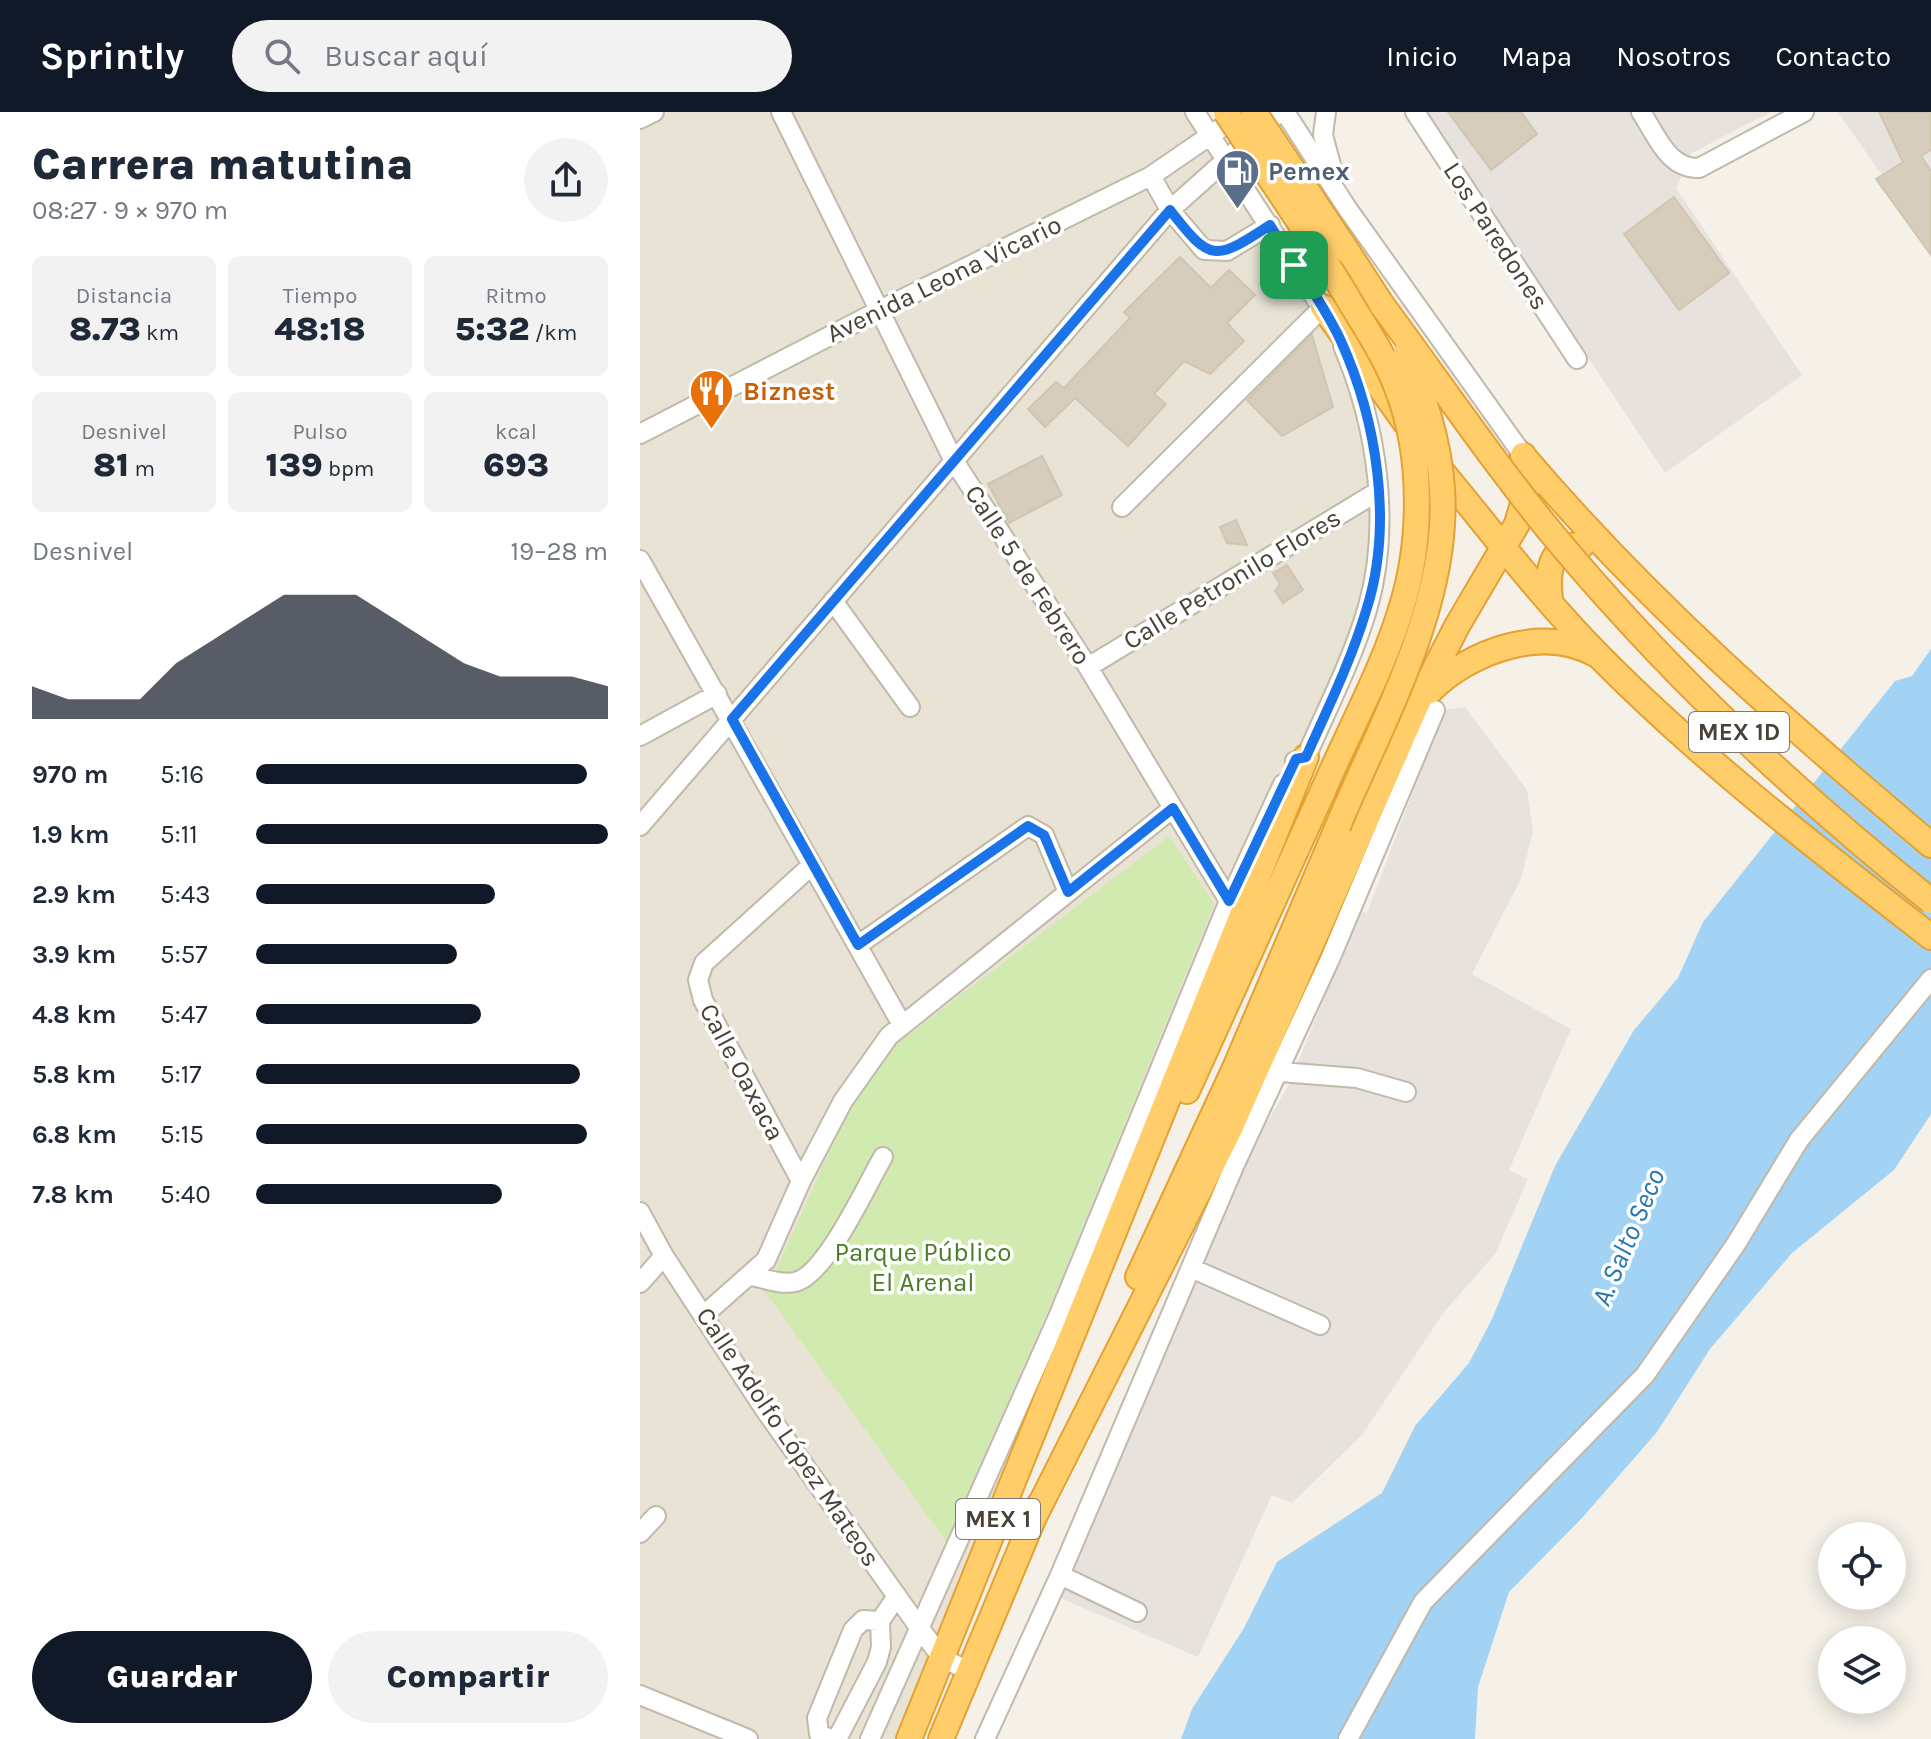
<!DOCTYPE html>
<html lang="es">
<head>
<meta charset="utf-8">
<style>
	body { margin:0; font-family:Karla,sans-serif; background:#f2f2f3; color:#1f2937; height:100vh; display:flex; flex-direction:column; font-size:30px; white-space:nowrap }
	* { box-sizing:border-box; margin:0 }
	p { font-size:26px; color:#747a83 }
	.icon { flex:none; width:44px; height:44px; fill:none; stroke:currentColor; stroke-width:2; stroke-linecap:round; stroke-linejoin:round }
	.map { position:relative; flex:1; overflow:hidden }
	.details { display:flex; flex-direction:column; background:#fff; width:640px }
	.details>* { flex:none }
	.tools { position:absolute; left:1178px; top:1410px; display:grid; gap:16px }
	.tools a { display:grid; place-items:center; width:88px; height:88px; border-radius:50%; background:#fff; box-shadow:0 4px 20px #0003; font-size:40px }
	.pin { position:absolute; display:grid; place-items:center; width:68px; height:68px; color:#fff; margin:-34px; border-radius:16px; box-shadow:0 4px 12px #0006 }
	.round { display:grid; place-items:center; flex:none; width:84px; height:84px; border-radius:42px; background:#f2f2f3 }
	.summary { display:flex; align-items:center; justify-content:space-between; height:136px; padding:0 32px }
	h1 { font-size:44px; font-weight:800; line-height:60px }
	.metrics { display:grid; grid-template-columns:repeat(3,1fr); gap:12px; height:136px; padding:8px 32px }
	.metrics div { display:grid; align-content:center; border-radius:12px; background:#f2f2f3; text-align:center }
	.metrics b { font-size:34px; font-weight:800 }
	.metrics small { font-size:22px; font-weight:400 }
	.metrics p { font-size:22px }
	.chart { height:224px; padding:16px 32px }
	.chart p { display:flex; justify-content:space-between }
	.chart svg { width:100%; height:144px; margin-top:8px; fill:#111827; opacity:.7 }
	.button { display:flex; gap:16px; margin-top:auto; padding:16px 32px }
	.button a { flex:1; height:92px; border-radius:48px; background:#111827; color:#fff; font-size:32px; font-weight:800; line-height:92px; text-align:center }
	.button a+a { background:#f2f2f3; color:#1f2937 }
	ul { padding:0 32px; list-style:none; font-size:26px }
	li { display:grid; grid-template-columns:128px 96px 1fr; align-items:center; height:60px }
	li i { height:20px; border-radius:10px; background:#111827 }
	header { display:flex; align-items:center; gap:48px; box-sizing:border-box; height:112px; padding:0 40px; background:#111827; color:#fff }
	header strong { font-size:38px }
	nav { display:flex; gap:44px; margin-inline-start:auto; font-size:28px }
	.search { width:560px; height:72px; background:#f2f2f3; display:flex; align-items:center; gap:20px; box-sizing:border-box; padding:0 28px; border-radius:44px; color:#747a83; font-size:30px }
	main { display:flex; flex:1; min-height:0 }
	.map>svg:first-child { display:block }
	.residential { fill:#e9e3d6 }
	.industrial { fill:#e7e2dd }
	.green { fill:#d0eaaf }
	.water { fill:#a2d2f4 }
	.building { fill:#d7cdbd; stroke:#d2c5b0; stroke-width:2 }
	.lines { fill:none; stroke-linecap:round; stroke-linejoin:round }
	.minor-casing { stroke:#c1b9aa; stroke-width:22 }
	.highway-casing { stroke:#e4a233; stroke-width:28 }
	.minor { stroke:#fff; stroke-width:18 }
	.highway { stroke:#ffcd69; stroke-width:24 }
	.highway-bridge-casing { stroke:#e4a233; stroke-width:28; stroke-linecap:butt }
	.highway-bridge { stroke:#ffcd69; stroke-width:24 }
	.route-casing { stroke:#fff; stroke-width:16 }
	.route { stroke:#1a73e8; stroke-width:10 }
	.labels { text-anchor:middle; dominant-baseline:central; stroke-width:7; stroke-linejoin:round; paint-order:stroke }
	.shield { fill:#fff; stroke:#807a72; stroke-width:2 }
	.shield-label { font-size:24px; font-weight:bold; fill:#494136 }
	.service-label { font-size:26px; font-weight:bold; fill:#4e5e75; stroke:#fff; text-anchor:start }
	.street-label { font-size:26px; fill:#494136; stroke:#fff }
	.food-label { font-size:26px; font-weight:bold; fill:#c56008; stroke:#fff; text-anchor:start }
	.park-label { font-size:26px; fill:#487d26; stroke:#fff }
	.water-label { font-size:28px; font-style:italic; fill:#2978b2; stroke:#fff }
</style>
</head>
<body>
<header>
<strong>Sprintly</strong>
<div class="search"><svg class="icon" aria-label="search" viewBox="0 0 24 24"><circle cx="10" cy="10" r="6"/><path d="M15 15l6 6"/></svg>Buscar aquí</div>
<nav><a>Inicio</a><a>Mapa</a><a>Nosotros</a><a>Contacto</a></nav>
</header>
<main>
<section class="details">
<div class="summary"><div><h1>Carrera matutina</h1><p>08:27 · 9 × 970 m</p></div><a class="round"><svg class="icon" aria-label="share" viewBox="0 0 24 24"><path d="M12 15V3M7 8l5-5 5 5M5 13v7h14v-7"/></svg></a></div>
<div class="metrics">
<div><p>Distancia</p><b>8.73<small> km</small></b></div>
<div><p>Tiempo</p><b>48:18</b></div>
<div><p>Ritmo</p><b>5:32<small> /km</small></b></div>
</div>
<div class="metrics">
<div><p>Desnivel</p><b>81<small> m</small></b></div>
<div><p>Pulso</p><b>139<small> bpm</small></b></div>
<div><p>kcal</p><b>693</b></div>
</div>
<div class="chart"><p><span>Desnivel</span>19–28 m</p>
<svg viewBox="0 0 160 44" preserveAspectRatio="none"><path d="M0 44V34L10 38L20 38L30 38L40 27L50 20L60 13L70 6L80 6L90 6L100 13L110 20L120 27L130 31L140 31L150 31L160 34V44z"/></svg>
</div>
<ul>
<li><b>970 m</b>5:16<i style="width:94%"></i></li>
<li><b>1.9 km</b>5:11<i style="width:100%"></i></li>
<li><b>2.9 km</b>5:43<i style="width:68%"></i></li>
<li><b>3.9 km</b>5:57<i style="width:57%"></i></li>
<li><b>4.8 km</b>5:47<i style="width:64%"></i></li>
<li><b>5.8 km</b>5:17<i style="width:92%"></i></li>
<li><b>6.8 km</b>5:15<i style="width:94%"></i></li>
<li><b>7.8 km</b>5:40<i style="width:70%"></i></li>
</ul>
<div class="button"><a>Guardar</a><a>Compartir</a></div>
</section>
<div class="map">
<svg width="1291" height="1627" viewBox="0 0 1291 1627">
	<rect width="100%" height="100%" fill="#f5f1e8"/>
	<path class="residential" d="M0,0H555L683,195L726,299L736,461L269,1627H0Z"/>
	<path class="industrial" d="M784,0H1131L1052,41L1036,76L1162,263L1025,361Z
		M1198,0H1291V134Z
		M825,595L887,678L893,720L881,767L832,862L931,917L869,1058L888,1067L855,1142L804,1200L722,1323L652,1391L632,1383L558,1545L418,1485L612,1035L649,973L719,798L727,801L804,598Z"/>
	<path class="green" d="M529,724L574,792L415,1182L306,1429L126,1181L206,1002L254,934Z"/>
	<path class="water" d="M1291,537V1002L1254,1058L1152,1141L1070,1237L1017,1320L942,1406L869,1480L838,1575L835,1627H541L552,1597L604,1516L637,1450L742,1381L775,1314L829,1251L852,1207L915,1054L994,918L1038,866L1063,810L1255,569L1272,564Z"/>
	<path class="building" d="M808,0H881L897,22L851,58Z
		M1239,0H1291V38L1281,44L1291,59V143L1236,67L1263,50Z
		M1034,85L1089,161L1039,198L984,122Z
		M540,145L571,176L589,158L615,183L587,211L604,229L570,262L544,249L514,282L526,292L488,334L435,286L405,315L388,297L416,270L424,276L490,206L484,200Z
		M672,223L693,295L642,324L607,288Z
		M402,344L422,383L369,411L348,372Z
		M596,408L607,433L587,431L580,415Z
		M647,453L663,478L643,491L635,479L640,472L633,461Z"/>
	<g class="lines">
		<defs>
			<path id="minor" d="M141,0L314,349L448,555L589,789
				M555,0L687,204
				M645,0L707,96L883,343
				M686,0L683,23L694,64
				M775,0L937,247
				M1001,0C1017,24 1028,57 1059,56L1164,0
				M0,7L14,0
				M615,22L640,0
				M511,64L530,98L564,138L587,139L630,113
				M0,322L240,198L511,64L581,16
				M482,395L683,195
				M0,448L261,911
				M193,489L270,595
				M448,555L737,380
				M0,624L77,582
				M655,649L666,645C687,597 712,548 727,498C752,413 737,314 703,234
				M0,714L530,98L596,39
				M218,833L388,714L404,723L428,780
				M640,960L717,966L766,980
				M161,1069L63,888L58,868L64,851L172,753
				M0,1100L24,1144L125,1298L278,1514L302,1546L329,1559
				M551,1156L680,1213
				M112,1164C125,1167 141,1173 155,1170C186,1163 226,1074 243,1045
				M0,1171L24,1144
				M64,1203L126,1148L161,1069L203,989L249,924L533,696
				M0,1421L16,1404
				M420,1463L497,1500
				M0,1583L108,1627
				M191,1627L179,1622L177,1606L213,1518L223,1508L240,1509
				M197,1627L237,1550L241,1535L240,1509L257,1484
				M230,1627L418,1205L589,789L643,672
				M345,1627L420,1463L595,1052L690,847L795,598
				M708,1627L783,1490L1005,1263L1096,1132L1159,1028L1291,867"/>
			<path id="highway" d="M707,139L742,193
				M683,195L765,310
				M884,345C1007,490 1147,612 1291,733
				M794,350C849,416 902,487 963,548C1064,650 1178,737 1291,825
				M910,487C907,461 909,432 942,433
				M790,579C830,539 904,512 957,543
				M547,979L683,679
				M498,1165L595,956L698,714
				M393,1407L590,1017L777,592L817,514L877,412L888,374L883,343
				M269,1627L666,645
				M301,1627L399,1393"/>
		</defs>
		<use href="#minor" class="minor-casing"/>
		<use href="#highway" class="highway-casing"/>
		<use href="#minor" class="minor"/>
		<use href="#highway" class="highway"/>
		<defs>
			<path id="highway-bridge" d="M586,0C628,64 673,127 712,193C729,221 747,248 758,279C783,344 782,429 762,494C743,558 709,618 683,679
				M614,0L707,139
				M742,193C802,274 859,359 924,436C1033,565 1159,684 1291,789
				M698,714C741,611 810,491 802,377C799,329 784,285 766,241"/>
		</defs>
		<use href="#highway-bridge" class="highway-bridge-casing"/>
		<use href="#highway-bridge" class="highway-bridge"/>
	</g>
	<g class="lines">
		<defs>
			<path id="route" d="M530,98C571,151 575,149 630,113C653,151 681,187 700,227C737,308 754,413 726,499C711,549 687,598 666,645L656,647L589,789L533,696L428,780L404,723L388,714L218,833L92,607Z"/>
		</defs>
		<use href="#route" class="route-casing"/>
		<use href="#route" class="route"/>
	</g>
	<defs>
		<symbol id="fuel-pin" viewBox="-11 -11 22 30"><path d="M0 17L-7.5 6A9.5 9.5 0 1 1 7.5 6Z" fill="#5c6f8a" stroke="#fff"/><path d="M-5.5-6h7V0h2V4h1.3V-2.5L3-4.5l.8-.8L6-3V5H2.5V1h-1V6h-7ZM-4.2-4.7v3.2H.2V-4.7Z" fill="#fff"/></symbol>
		<symbol id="restaurant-pin" viewBox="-11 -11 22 30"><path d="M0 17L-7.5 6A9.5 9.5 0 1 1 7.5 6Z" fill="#e8710a" stroke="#fff"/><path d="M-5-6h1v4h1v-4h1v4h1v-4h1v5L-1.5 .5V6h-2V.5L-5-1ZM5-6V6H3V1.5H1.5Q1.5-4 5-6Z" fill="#fff"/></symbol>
	</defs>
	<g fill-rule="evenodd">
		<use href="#fuel-pin" x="572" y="34" width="51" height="69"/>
		<use href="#restaurant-pin" x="46" y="254" width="51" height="69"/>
	</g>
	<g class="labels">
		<g class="shield">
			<rect x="1049" y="600" width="100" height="40" rx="6"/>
			<rect x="316" y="1387" width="84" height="40" rx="6"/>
		</g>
		<g class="shield-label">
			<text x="1099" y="620">MEX 1D</text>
			<text x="358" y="1407">MEX 1</text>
		</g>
		<g class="service-label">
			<text x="628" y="59">Pemex</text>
		</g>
		<g class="street-label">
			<text transform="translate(856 124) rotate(57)">Los Paredones</text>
			<text transform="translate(304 167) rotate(-26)">Avenida Leona Vicario</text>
			<text transform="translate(388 463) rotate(57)">Calle 5 de Febrero</text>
			<text transform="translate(592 467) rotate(-31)">Calle Petronilo Flores</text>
			<text transform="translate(102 960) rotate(62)">Calle Oaxaca</text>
			<text transform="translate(148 1325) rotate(56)">Calle Adolfo López Mateos</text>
		</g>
		<g class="food-label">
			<text x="103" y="279">Biznest</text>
		</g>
		<g class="park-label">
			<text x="283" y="1140">Parque Público<tspan x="283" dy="30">El Arenal</tspan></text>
		</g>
		<g class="water-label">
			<text transform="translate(988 1125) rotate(-67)">A. Salto Seco</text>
		</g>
	</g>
</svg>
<div class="tools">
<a><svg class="icon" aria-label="locate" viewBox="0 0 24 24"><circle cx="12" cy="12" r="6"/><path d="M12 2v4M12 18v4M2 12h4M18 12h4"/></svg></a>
<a><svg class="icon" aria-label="layers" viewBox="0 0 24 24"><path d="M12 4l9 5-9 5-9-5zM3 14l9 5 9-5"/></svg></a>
</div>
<div class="pin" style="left:654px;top:153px;background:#1e9e55"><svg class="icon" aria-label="arrive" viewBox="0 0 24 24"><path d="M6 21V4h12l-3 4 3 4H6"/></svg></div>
</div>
</main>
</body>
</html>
